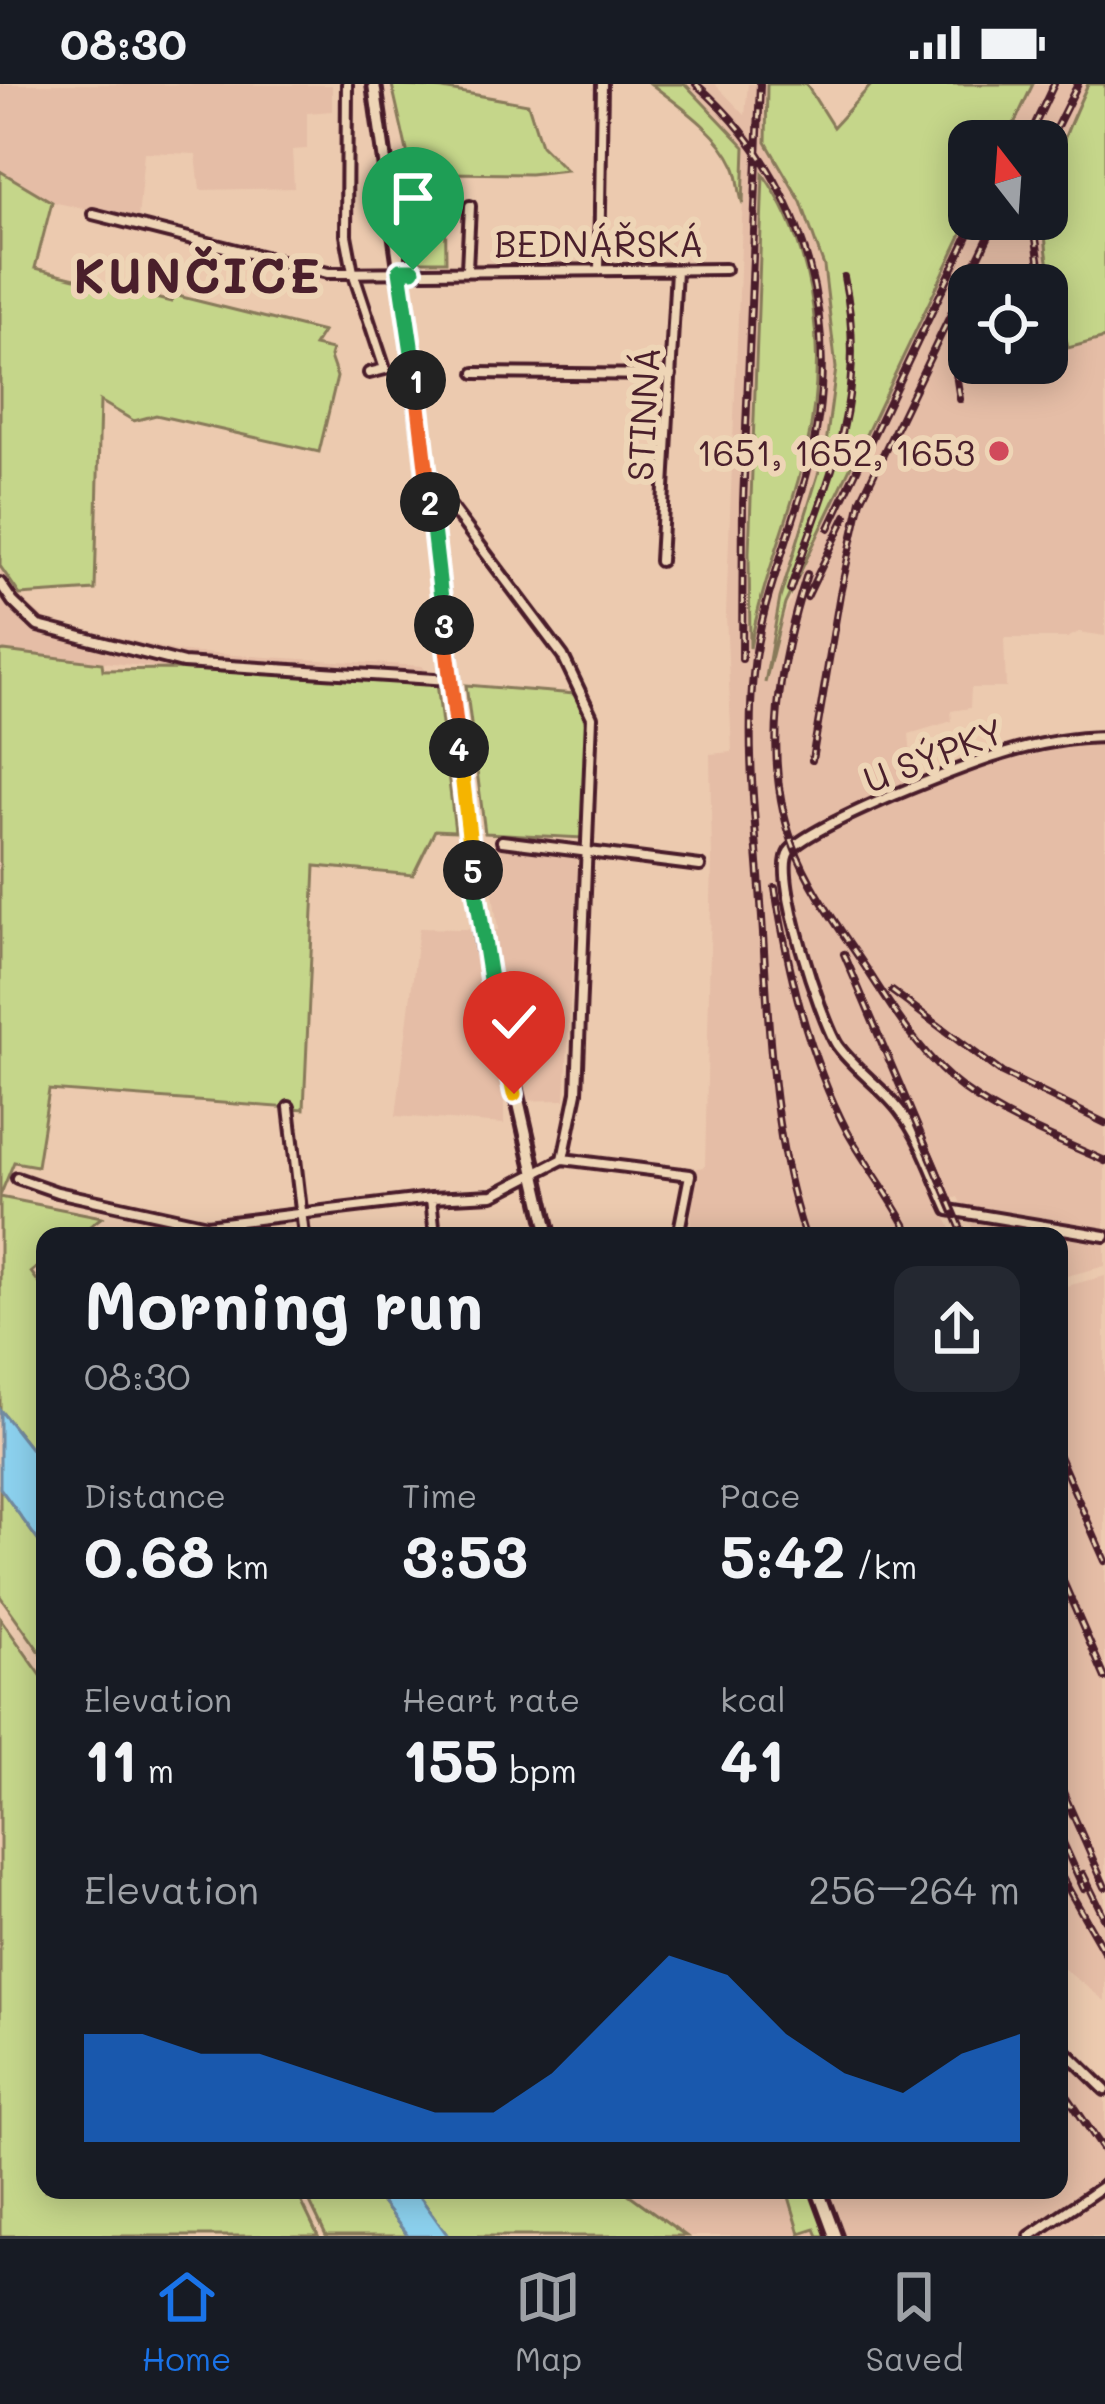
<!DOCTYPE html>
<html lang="en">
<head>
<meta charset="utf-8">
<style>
	body { margin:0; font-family:Mali,sans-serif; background:#242831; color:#f1f3f6; height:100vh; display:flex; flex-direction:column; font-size:45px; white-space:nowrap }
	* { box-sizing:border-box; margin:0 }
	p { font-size:39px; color:#9ea1a6 }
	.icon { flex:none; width:66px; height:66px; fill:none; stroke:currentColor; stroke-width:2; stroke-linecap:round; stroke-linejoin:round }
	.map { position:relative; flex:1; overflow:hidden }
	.sheet { position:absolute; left:36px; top:1143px; width:1032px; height:972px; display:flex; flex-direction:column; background:#171b24; border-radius:24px; box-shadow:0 6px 30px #0003 }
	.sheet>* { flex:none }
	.needle { width:78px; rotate:343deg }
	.buttons { position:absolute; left:948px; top:36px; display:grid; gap:24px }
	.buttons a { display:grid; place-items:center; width:120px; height:120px; border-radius:24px; background:#171b24; box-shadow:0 6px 30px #0003; font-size:60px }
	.pin { position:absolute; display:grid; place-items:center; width:102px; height:102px; color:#fff; margin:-123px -51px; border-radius:50% 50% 50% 0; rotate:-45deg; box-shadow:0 0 12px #0007 }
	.pin .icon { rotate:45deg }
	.km { position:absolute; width:60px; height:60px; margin:-30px; border-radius:50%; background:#222; color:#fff; font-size:33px; line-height:60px; text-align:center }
	.round { display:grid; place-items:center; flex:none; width:126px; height:126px; border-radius:24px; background:#242831 }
	.head { display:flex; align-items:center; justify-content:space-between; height:204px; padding:0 48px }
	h1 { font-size:66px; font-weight:800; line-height:90px }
	.figures { display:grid; grid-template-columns:repeat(3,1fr); gap:18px; height:204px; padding:12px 48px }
	.figures div { display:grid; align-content:center }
	.figures b { font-size:60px; font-weight:800 }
	.figures small { font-size:33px; font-weight:400 }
	.figures p { font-size:33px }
	.chart { height:336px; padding:24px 48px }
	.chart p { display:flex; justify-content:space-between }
	.chart svg { width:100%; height:216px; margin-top:12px; fill:#1a73e8; opacity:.7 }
	.status { display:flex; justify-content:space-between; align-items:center; height:84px; padding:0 60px; background:#171b24; direction:ltr }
	.status svg { height:33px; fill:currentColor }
	.menu { display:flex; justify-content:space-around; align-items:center; height:168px; border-top:3px solid #363941; background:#171b24; font-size:33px; color:#9ea1a6 }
	.menu a { display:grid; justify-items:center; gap:6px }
	.menu .selected { color:#1a73e8 }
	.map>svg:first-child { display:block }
	.built { fill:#e5bda6; fill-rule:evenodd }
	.green { fill:#c5d68a; stroke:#887a5a; stroke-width:3 }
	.water { fill:#8cd1ee; stroke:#728aa0; stroke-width:3 }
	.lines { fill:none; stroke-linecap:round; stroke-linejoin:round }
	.street-casing { stroke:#4a1f2b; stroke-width:16 }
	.secondary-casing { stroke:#4a1f2b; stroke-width:20 }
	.street { stroke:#eed5b6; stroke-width:8 }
	.secondary { stroke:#eed5b6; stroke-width:10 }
	.rail-casing { stroke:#4a1f2b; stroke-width:8 }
	.rail { stroke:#eed5b6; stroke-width:3; stroke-dasharray:9; stroke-linecap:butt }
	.split-1-casing { stroke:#fff; stroke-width:24 }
	.split-2-casing { stroke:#fff; stroke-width:24 }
	.split-3-casing { stroke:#fff; stroke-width:24 }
	.split-4-casing { stroke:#fff; stroke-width:24 }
	.split-5-casing { stroke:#fff; stroke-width:24 }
	.split-6-casing { stroke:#fff; stroke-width:24 }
	.split-7-casing { stroke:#fff; stroke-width:24 }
	.split-1 { stroke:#22a559; stroke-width:15 }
	.split-2 { stroke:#f0652b; stroke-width:15 }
	.split-3 { stroke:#22a559; stroke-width:15 }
	.split-4 { stroke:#f0652b; stroke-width:15 }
	.split-5 { stroke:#f5b400; stroke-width:15 }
	.split-6 { stroke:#22a559; stroke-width:15 }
	.split-7 { stroke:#f5b400; stroke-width:15 }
	.poi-dot { fill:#d1495b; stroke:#eed5b6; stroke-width:4.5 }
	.labels { text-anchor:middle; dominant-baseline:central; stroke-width:12; stroke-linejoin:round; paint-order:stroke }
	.street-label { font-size:36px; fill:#4a1f2b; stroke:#eed5b6 }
	.poi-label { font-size:36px; fill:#4a1f2b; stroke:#eed5b6; text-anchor:end }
	.district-label { font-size:48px; font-weight:bold; letter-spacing:3px; fill:#4a1f2b; stroke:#eed5b6 }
</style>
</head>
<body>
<div class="status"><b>08:30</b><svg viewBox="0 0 49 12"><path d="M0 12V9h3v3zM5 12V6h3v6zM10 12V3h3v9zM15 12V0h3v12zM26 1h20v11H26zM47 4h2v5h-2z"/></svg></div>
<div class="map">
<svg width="1105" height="2152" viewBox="0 0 1105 2152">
	<rect width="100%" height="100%" fill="#eccaaf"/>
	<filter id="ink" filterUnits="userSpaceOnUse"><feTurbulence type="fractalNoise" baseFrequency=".00833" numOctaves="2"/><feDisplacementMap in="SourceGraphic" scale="24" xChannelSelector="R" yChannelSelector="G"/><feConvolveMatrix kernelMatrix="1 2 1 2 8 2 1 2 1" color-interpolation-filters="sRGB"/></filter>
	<g filter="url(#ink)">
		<path class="built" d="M0,0L332,1V27L307,29V65L292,66L294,104L200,106L196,70L144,68L138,136L52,118L0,87Z
			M685,0H715L745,31L748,0H766L764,56L801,118L829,201L836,284L830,345L819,391L780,514L767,578L801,488L969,135H1045L1046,164L1069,264L1105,254V552L1079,548L1067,554H1004L1006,604H971L970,624L951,627L952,637L909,650L913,695L811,742L818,753L898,714L963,688L1058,665L1105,659V1182L1059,1194V1152L975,1149L958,1113L952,1115L945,1102L933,1109L955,1152H689L697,1084L705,1083L712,775L710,670L732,668L726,530L745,63ZM763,92L793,148L817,284L807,364L750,554ZM969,201H1047V279H1013L978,289L980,279H969Z
			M1034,0H1088L1065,49L1047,114V57H1006Z
			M0,482L25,518L47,537L181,568L422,582L437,599L215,589L0,568Z
			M486,760L578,771L565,1016L504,1017V1040L396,1032L419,844L498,846Z
			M1105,1192V1917L1059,1881V1204Z
			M1059,1970L1105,2014V2096L1022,2152H844L829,2106H1059Z
			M623,2106H787L800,2149L815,2144L818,2152H686Z
			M1105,2107V2152H1038Z"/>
		<path class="green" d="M651,0H685L745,63L743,120C738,108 740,94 734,82C718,47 681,23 651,0Z
			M767,0H806L833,43L872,0H1033L1006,57H969V135L785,520L765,599L780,514L825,368L836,284L824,182L801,118L766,58Z
			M1088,0H1105V254L1068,264C1061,230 1049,196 1046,161C1040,106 1064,51 1088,0Z
			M392,1L437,4L528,20L541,61L566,86L530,90L445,89L446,177H420L407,67Z
			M0,87L52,118L35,184L171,218L174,211L323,248L314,262L332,266L330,273L337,293L319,368L156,331L134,337L100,317L95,506L20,511L0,482Z
			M763,90C818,169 827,276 806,367C790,434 762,496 750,564L749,469Z
			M4,567L102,579L103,586L172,585L437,599L455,747L435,746L413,791L315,782L304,1025L49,1006L37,1082L14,1078L0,1112V568Z
			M466,601L575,610L588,645L583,754L485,749Z
			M0,1113L102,1133L77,1152H45V1177L31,1188L45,1207V1383L0,1326Z
			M0,1404L45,1466V1575L0,1512Z
			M0,1534L45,1597V2106H296L318,2152H0Z
			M304,2106H372L408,2152H326Z
			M415,2106H623L686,2152H448Z
			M787,2106H811L828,2152H818L815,2145L800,2150Z"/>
		<path class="water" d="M0,1326L45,1383V1466L0,1404Z
			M372,2106H415L448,2152H408Z"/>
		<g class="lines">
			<defs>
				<path id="street" d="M347,0L346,151L353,188L385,285L369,289
					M93,130L328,189L725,185
					M467,185L470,122
					M599,185L602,0
					M475,289L671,291
					M451,423L563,572L592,633L577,1008L563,1075
					M660,477L676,186
					M0,499L13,518L38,542L183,579L450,596
					M1105,653C1029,654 963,683 894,711C873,720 801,751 789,768C773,791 821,935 837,961C855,986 882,1003 900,1027C922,1055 934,1094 949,1126L1105,1152
					M502,757L700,782
					M289,1023L304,1152
					M17,1094L57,1108L207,1141L431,1114L493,1111L563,1075L690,1091L678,1152
					M431,1114L435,1152
					M1059,1961L1105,2006
					M1030,2152L1105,2101"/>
				<path id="secondary" d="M374,0L410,254L483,861L549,1152
					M818,2106L835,2152"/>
			</defs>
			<use href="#street" class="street-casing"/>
			<use href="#secondary" class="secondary-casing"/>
			<use href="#street" class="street"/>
			<use href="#secondary" class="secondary"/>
			<defs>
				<path id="rail" d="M696,0C809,98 845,247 807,389C789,457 759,521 753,591C746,666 756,744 761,819C769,932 769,1044 805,1152
					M1027,57L1054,0
					M1047,62L1078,0
					M1033,135L1043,201
					M1047,215L1062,265
					M957,232L953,271L960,315
					M829,444L976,135
					M807,490C780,575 761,674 793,760C810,806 841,846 868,887C896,930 924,976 966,1007C1007,1037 1059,1056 1105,1077
					M790,506C828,392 870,317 844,193
					M807,513L846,432
					M742,575L743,419L760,0
					M812,676L840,510L861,416L997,135
					M775,804C788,886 808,972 847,1047C867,1083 893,1115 911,1152
					M844,870L964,1152
					M892,907L1002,989L1105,1039
					M1059,1372L1105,1477
					M1059,1488L1105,1594
					M1059,1699L1105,1803
					M1059,1750L1084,1805
					M1083,1790L1105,1835
					M1061,1792L1105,1869
					M1059,2000L1105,2068"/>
			</defs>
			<use href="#rail" class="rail-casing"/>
			<use href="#rail" class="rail"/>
		</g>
	</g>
	<g class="lines" filter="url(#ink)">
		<defs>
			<path id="split-1" d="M413,186H400L416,296"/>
			<path id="split-2" d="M416,296L430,418"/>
			<path id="split-3" d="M430,418L444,541"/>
			<path id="split-4" d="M444,541L459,664"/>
			<path id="split-5" d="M459,664L473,786"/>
			<path id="split-6" d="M473,786L492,908"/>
			<path id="split-7" d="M492,908L514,1010"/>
		</defs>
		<use href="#split-1" class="split-1-casing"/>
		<use href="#split-2" class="split-2-casing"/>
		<use href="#split-3" class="split-3-casing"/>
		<use href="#split-4" class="split-4-casing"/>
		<use href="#split-5" class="split-5-casing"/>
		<use href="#split-6" class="split-6-casing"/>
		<use href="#split-7" class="split-7-casing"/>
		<use href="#split-1" class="split-1"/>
		<use href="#split-2" class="split-2"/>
		<use href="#split-3" class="split-3"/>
		<use href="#split-4" class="split-4"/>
		<use href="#split-5" class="split-5"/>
		<use href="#split-6" class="split-6"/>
		<use href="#split-7" class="split-7"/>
	</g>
	<circle class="poi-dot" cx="999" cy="367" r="12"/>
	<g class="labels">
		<g class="street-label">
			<text x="599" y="158">BEDNÁŘSKÁ</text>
			<text transform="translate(642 330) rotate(-87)">STINNÁ</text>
			<text transform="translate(933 670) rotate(-21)">U SÝPKY</text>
		</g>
		<g class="poi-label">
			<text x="975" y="367">1651, 1652, 1653</text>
		</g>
		<g class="district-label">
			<text x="198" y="190">KUNČICE</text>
		</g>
	</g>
</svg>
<div class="buttons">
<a><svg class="needle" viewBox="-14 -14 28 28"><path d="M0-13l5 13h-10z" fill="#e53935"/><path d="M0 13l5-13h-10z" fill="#9ea1a6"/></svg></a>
<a><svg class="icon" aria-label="locate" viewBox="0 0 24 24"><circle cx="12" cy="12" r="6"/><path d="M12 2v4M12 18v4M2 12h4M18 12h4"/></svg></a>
</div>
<div class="pin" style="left:413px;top:186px;background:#1e9e55"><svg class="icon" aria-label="arrive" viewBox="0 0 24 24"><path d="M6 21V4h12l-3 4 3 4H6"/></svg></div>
<div class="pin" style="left:514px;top:1010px;background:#d93025"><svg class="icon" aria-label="check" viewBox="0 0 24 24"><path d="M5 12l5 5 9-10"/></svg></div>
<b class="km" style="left:416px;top:296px">1</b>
<b class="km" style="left:430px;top:418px">2</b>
<b class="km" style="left:444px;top:541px">3</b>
<b class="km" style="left:459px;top:664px">4</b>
<b class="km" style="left:473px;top:786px">5</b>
<section class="sheet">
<div class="head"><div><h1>Morning run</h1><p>08:30</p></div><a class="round"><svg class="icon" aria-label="share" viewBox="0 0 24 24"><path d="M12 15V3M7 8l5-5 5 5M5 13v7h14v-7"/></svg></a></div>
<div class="figures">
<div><p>Distance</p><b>0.68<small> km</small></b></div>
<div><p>Time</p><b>3:53</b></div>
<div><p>Pace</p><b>5:42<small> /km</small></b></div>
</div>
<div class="figures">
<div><p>Elevation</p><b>11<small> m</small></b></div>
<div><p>Heart rate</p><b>155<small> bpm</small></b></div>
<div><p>kcal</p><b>41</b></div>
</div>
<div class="chart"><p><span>Elevation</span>256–264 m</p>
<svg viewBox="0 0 160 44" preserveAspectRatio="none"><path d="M0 44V22L10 22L20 26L30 26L40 30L50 34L60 38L70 38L80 30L90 18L100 6L110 10L120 22L130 30L140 34L150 26L160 22V44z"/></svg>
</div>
</section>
</div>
<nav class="menu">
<a class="selected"><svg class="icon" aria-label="home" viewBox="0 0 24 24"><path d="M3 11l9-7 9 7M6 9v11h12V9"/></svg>Home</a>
<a><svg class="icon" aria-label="map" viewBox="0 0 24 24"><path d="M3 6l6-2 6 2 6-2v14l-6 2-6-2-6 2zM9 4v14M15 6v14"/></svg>Map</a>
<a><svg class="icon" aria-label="saved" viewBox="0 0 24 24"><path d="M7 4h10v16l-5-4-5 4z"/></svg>Saved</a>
</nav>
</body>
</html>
